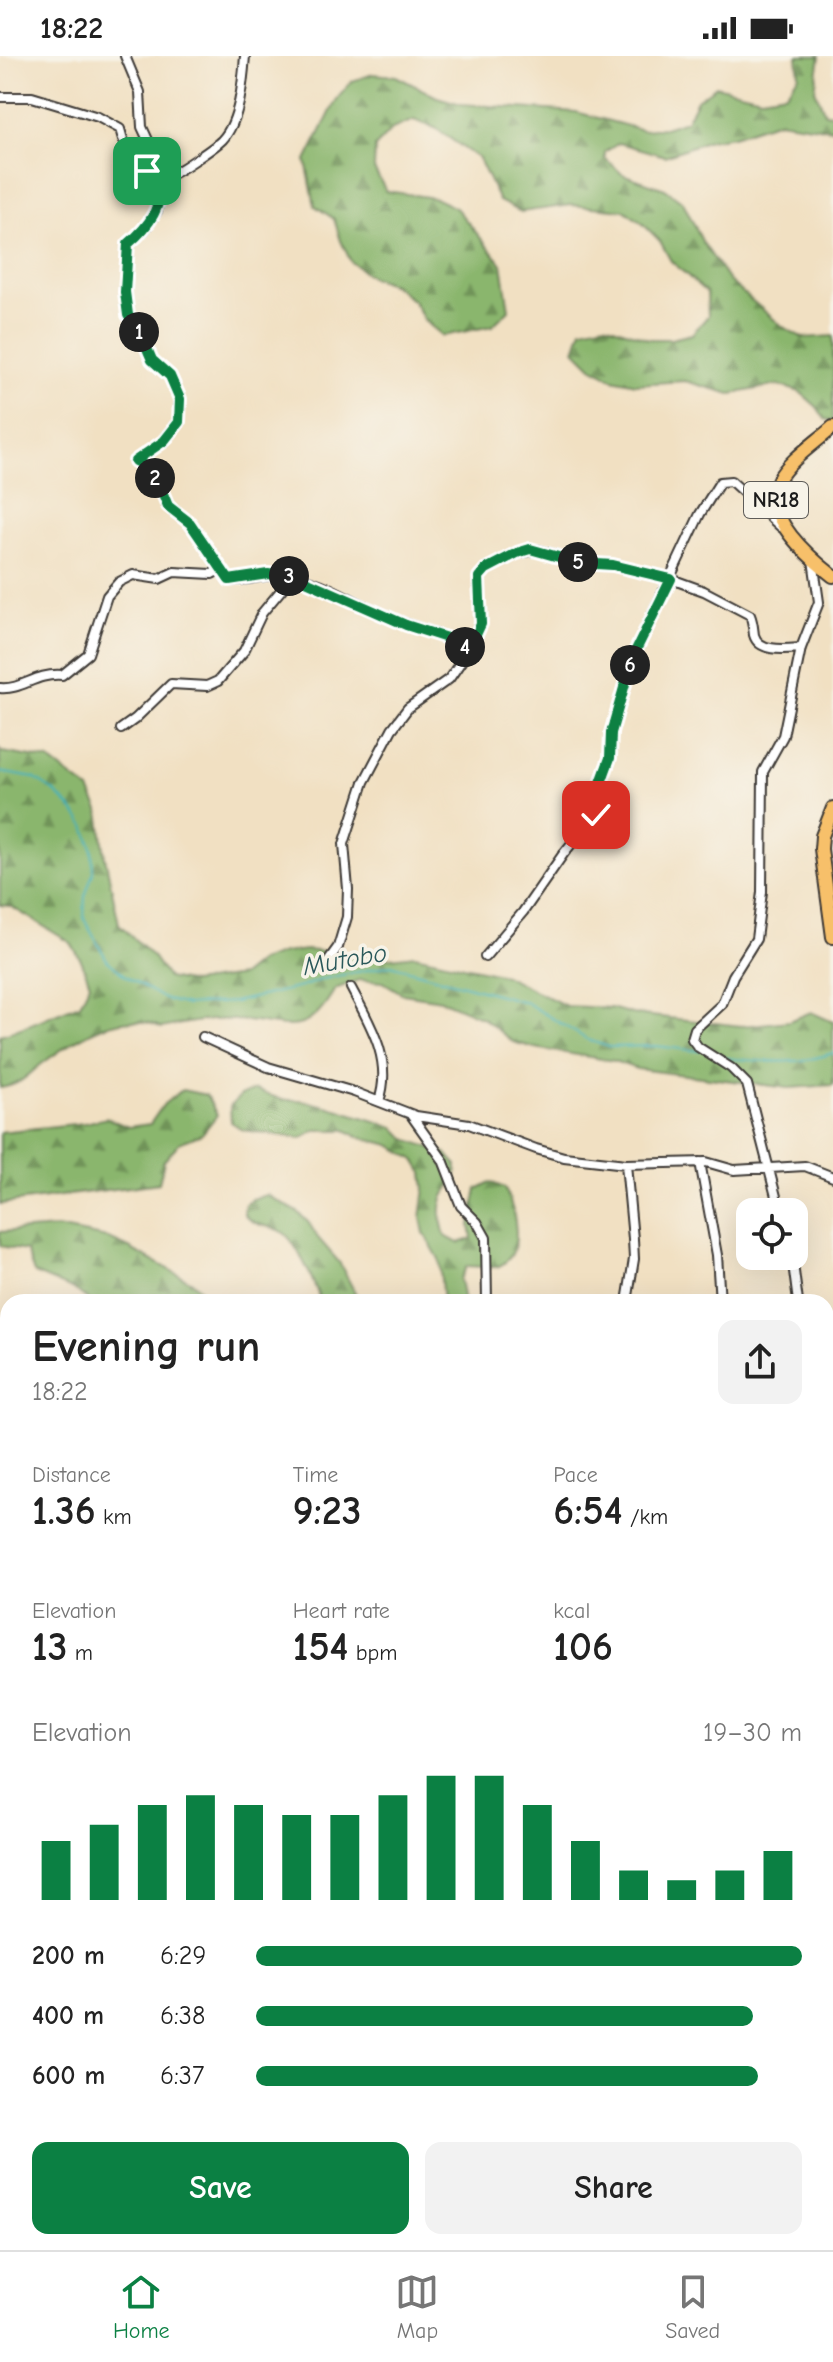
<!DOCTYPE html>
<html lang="en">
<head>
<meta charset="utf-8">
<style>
	body { margin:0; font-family:"Comic Neue",sans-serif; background:#f2f2f2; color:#222; height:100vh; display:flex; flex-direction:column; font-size:30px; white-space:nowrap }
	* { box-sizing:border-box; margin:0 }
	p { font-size:26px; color:#767676 }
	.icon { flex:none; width:44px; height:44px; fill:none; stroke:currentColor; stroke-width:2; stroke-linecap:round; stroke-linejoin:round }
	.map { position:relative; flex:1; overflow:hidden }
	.sheet { position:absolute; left:0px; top:1238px; width:834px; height:956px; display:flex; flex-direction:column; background:#fff; border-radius:24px 24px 0 0; box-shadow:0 8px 32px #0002 }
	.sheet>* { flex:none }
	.buttons { position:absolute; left:736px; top:1142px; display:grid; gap:16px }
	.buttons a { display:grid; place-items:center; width:72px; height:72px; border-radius:16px; background:#fff; box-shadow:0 8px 32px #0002; font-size:40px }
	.pin { position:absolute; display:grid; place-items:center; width:68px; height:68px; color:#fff; margin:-34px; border-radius:16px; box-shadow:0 4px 12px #0006 }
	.km { position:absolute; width:40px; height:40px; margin:-20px; border-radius:50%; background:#222; color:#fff; font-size:22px; line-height:40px; text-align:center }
	.round { display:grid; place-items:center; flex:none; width:84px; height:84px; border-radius:16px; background:#f2f2f2 }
	.headline { display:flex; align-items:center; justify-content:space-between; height:136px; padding:0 32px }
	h1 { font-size:44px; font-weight:600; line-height:60px }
	.figures { display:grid; grid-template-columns:repeat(3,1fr); gap:12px; height:136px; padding:8px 32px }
	.figures div { display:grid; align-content:center }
	.figures b { font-size:40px; font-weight:600 }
	.figures small { font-size:22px; font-weight:400 }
	.figures p { font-size:22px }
	.chart { height:224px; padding:16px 32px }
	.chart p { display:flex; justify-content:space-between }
	.chart svg { width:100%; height:144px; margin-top:8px; stroke:#0b8043; stroke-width:6 }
	.cta { display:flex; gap:16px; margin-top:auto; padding:16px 32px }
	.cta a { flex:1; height:92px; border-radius:16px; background:#0b8043; color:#fff; font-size:32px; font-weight:600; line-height:92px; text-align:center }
	.cta a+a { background:#f2f2f2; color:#222 }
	ul { padding:0 32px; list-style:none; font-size:26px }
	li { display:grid; grid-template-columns:128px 96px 1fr; align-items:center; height:60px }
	li i { height:20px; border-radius:10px; background:#0b8043 }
	.status { display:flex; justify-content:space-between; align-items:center; height:56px; padding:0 40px; background:#fff; direction:ltr }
	.status svg { height:22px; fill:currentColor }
	.tab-bar { display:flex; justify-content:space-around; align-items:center; height:112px; border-top:2px solid #e0e0e0; background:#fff; font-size:22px; color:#767676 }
	.tab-bar a { display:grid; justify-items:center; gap:4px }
	.tab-bar .on { color:#0b8043 }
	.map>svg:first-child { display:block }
	.forest { fill:url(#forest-firs); stroke:#536944; stroke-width:2 }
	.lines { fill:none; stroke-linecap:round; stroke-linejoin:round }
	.stream { stroke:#40b1b8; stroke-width:2 }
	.street-casing { stroke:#3c3935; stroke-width:12 }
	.primary-casing { stroke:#3c3935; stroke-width:16 }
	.street { stroke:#fff; stroke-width:8 }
	.primary { stroke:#f7c06b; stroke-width:12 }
	.route-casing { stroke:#fff; stroke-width:16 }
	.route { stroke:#0b8043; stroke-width:10 }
	.labels { text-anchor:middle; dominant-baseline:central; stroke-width:7; stroke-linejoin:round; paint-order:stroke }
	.shield { fill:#f7f3e8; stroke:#5e5c59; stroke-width:2 }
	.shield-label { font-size:22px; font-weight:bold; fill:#1c1c1c }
	.water-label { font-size:26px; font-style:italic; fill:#2a585a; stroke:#f7f3e8 }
</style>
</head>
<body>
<div class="status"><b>18:22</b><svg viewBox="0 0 49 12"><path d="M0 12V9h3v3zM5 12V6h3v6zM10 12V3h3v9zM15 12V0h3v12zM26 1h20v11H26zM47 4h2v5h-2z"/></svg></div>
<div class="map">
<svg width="833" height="2194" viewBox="0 0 833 2194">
	<defs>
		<pattern id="forest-firs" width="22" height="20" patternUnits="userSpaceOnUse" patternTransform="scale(2)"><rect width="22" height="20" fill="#8ab66d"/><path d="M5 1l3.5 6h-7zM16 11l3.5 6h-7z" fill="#709359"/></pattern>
	</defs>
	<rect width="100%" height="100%" fill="#f7f3e8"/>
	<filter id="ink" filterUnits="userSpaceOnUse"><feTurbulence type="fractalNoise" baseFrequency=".0125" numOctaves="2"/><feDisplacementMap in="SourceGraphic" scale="16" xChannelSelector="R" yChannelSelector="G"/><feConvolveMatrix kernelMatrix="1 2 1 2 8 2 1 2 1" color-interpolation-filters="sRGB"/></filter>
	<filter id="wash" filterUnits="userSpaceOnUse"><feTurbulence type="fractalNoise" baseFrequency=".006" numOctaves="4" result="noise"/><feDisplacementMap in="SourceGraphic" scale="32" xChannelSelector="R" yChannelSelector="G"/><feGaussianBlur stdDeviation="1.8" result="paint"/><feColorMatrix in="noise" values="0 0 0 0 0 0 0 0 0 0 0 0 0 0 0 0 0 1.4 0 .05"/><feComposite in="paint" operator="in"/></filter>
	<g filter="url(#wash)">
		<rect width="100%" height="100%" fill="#f1e0c2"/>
		<path class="forest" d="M797,0H820L815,34L825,57L833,58V73L778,65L733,80L709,84L665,100L619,87L605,96V102L622,118L665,133L683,146L703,187L729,225L783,271L803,282L833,280V365L825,363L817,351L800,336L778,329L731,338L685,325L636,328L613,323L592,311L575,294L582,273L605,268L649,283H671L692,278L708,260L707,237L671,205L660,185L643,168L624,154L571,149L521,156L499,145L479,103L435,72L414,64L392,73L375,91L374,113L386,135L435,142L456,152L502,208L509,254L492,270L443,280L425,265L413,245L394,229L371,221L351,206L341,185L334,163L315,150L306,105L337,43L352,25L373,18L396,20L437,41L461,48L576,56L643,74L664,72L686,65L697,44L716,30L761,41L786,37L799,19Z
			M0,693L2,696L49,704L89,734L99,754L105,801L119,868L154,902L168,922L192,927L241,920L260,905L283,897L306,894L390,902L415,899L504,919L566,950L611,952L632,958L742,970L789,965L811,956L833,966V1029L789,1032L637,1013L614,1005L535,992L513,986L483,962L441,944L403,938L383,926L359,924L335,933C304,987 287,967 235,964C211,962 185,967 162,972C123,951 78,981 47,1004C28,1017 25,1028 0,1032V979C28,971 52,958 80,948L90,928L82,906L71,887L10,850L0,849Z
			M182,1034L206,1039L217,1059L202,1078L179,1087L164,1105L159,1127L0,1148V1076L84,1067L107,1062L128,1071L150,1068L164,1048Z
			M255,1034L283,1044H299L330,1051L394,1071L406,1083L446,1097L457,1109C456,1134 446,1129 442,1146C439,1157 442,1169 445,1180L458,1187L472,1183L470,1169L477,1133L490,1126L505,1132C514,1153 527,1197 499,1210C492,1213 476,1210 467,1210L460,1223L464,1246H443L439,1203L424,1177L421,1162L425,1132L423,1117L415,1104L390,1089L359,1081L346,1074H315L302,1082L243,1074L231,1066L230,1050L241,1039Z
			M267,1139L298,1156L309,1167L318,1182L339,1206L360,1246H320C317,1231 296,1186 284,1177C270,1168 255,1172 244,1158L245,1149L252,1143Z
			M57,1172L107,1182L129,1192L194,1227L213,1246H91L77,1235L34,1217L26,1195L0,1190V1176Z
			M0,1393L8,1412V1451L0,1450Z
			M826,1719L833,1723V1785L826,1779Z
			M0,2094L8,2097V2140L0,2136Z
			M138,2186H253L268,2194H149Z"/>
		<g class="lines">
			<path class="stream" d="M0,716L34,722L55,736L71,752L85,770L92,792L93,817L85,840L84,863L107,904L124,919L164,943L187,949L234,946L301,931L323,923L391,909L525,946L588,984L609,991L656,990L699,995
				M724,1002C760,1005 798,1010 833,997
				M0,2107L8,2110
				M175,2186L198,2194"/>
		</g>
	</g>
	<g filter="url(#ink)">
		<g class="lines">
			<defs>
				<path id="street" d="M125,0L140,36L142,71L165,121L157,155L145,173L128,188L125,236L128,259L143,283L152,304L170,320L180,343L179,366L164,385L135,405
					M0,41H32L98,61L120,73C124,91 142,121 164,121C172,121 215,91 222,84C240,65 243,25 245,0
					M135,405L147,411L159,428L168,450L190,467L229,524C247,526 266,517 285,519C322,523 354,547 388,561C415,573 444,578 469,594
					M0,632C23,634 34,617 62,619L88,598L107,540L119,526L133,519L159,523L174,516L212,518L221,513
					M121,673L135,663L171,628L207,630L218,625L244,595L262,557L292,521
					M485,901L523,856L564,797L598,755L599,732L610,702L611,677L633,600L700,458L720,426L731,425L781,471
					M330,902L338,891L347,861L348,833L344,788L364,726L392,673L408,652L449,623L469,594L481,568L479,521L486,513L517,497L538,494L580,507L613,509L671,523L704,535L750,559C753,566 753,572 754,579C759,597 787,593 801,592
					M351,932C370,968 393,1004 379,1045
					M203,981L268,1011L354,1036L416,1060L469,1068L536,1093L564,1101L626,1108L706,1106L734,1114L805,1110L833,1121
					M411,1059L443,1104L461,1150L477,1166L486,1182L487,1246
					M700,1106L717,1199L720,1246
					M626,1108L633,1183L634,1203L627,1246
					M780,1156L747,1028L731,1012L698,991L692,983L695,973L722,948L733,920L756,883L762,836L763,716L783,680L801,592L819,546L813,504
					M792,1200L798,1246
					M826,1337L833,1336
					M826,1549L833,1561
					M0,1563L8,1576
					M826,1824L833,1846
					M0,1952L8,1935
					M826,1967L833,1973
					M711,2186L727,2194
					M379,2194L380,2186"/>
				<path id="primary" d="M833,371C818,385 788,405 779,423C759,459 809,501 833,520
					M833,752L822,780L821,793L833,881"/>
			</defs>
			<use href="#street" class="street-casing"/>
			<use href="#primary" class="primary-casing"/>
			<use href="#street" class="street"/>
			<use href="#primary" class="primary"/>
		</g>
	</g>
	<g class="lines" filter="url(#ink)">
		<defs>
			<path id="route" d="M147,115L165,121C158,153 154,166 128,188L125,236L128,259L143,283L152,304L170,320L180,343L179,366L164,385L135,405L147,411L159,428L168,450L190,467L229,524L268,518L299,522L406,569L453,584L469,594L481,568L479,521L486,513L517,497L530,493L580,507L613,509L671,523L633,600L611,677L610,702L599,732V752L596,759"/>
		</defs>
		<use href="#route" class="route-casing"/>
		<use href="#route" class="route"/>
	</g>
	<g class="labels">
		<rect class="shield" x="744" y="426" width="64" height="36" rx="6"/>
		<g class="shield-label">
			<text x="776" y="444">NR18</text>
		</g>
		<g class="water-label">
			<text transform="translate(345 904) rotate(-10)">Mutobo</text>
		</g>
	</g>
</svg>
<div class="buttons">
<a><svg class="icon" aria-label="locate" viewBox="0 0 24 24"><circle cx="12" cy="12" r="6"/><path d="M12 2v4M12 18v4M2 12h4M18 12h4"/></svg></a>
</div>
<div class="pin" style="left:147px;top:115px;background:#1e9e55"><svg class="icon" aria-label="arrive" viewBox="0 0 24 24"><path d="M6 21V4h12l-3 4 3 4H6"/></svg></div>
<div class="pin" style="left:596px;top:759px;background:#d93025"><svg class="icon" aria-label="check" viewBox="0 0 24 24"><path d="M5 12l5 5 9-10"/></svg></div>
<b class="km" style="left:139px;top:276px">1</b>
<b class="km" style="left:155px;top:422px">2</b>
<b class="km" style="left:289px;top:520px">3</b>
<b class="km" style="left:465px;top:591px">4</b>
<b class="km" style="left:578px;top:506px">5</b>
<b class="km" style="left:630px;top:609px">6</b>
<section class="sheet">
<div class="headline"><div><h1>Evening run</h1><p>18:22</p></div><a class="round"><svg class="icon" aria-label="share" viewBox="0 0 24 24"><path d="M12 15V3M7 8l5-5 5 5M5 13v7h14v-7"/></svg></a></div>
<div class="figures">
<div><p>Distance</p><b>1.36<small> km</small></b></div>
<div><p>Time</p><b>9:23</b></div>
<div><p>Pace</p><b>6:54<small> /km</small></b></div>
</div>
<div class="figures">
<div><p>Elevation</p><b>13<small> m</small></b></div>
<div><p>Heart rate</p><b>154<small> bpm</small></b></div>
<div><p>kcal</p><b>106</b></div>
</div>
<div class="chart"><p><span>Elevation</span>19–30 m</p>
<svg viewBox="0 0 160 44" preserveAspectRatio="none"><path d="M5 44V26M15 44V21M25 44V15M35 44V12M45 44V15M55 44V18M65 44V18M75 44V12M85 44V6M95 44V6M105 44V15M115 44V26M125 44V35M135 44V38M145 44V35M155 44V29"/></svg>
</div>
<ul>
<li><b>200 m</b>6:29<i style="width:100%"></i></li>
<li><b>400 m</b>6:38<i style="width:91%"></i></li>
<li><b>600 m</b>6:37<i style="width:92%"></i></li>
</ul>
<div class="cta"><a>Save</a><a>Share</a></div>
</section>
</div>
<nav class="tab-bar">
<a class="on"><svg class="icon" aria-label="home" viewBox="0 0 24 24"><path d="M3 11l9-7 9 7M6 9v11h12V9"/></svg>Home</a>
<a><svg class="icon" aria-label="map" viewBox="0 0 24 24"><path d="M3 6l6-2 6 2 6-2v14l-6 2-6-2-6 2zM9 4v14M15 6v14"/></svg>Map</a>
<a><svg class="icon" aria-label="saved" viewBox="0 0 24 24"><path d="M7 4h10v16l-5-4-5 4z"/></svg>Saved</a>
</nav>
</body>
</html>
